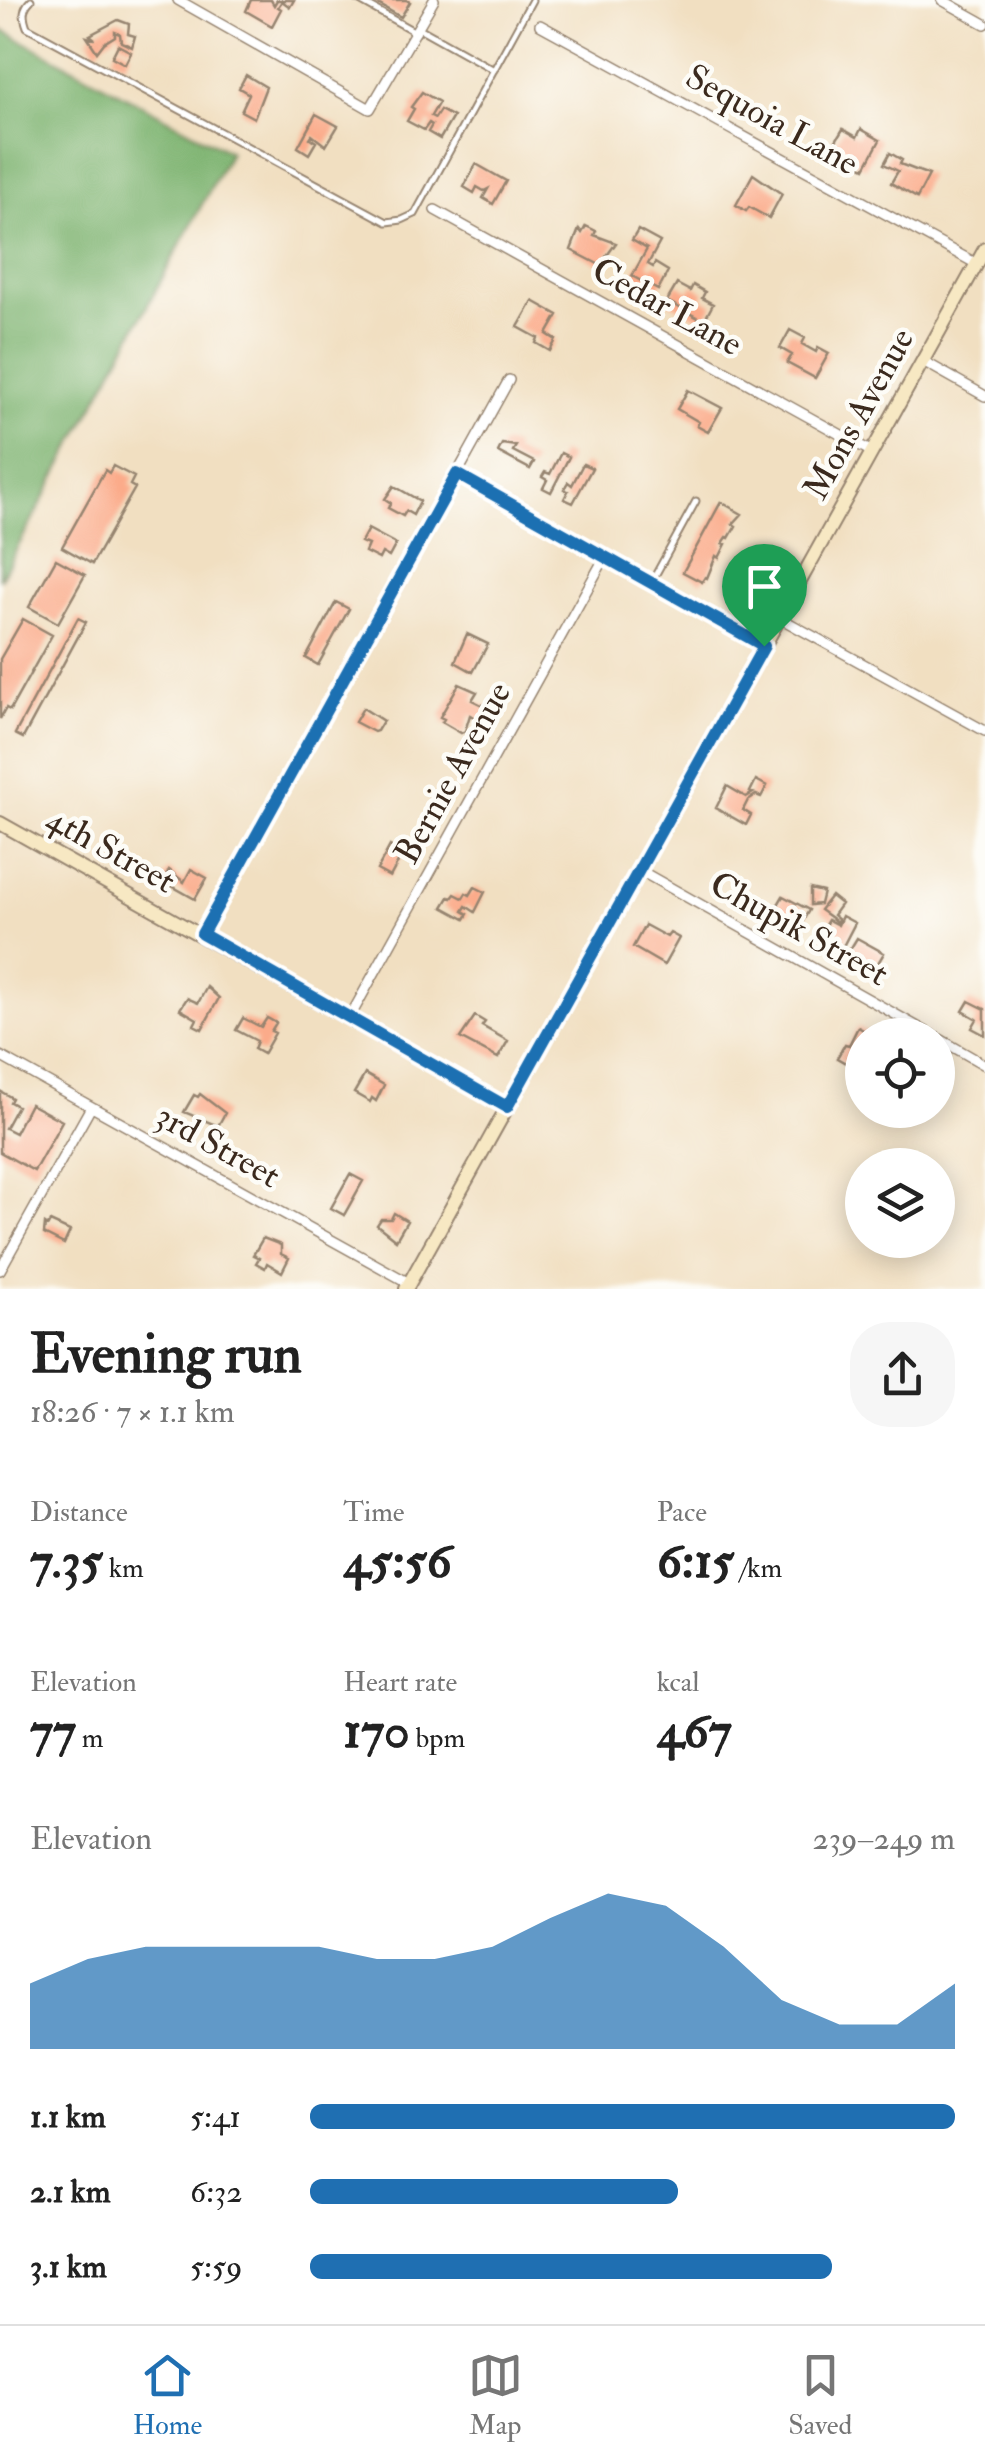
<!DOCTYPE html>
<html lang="en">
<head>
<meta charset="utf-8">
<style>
	body { margin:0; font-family:"IM FELL Double Pica",serif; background:#f6f6f6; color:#222; height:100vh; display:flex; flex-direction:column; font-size:38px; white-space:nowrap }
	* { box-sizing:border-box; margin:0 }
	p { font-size:32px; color:#767676 }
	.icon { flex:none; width:55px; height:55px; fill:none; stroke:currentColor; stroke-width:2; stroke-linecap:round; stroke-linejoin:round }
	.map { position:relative; height:1289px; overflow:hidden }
	.drawer { display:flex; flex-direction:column; background:#fff; flex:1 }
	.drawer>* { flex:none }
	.controls { position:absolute; left:845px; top:1018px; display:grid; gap:20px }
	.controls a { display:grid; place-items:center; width:110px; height:110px; border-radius:50%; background:#fff; box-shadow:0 5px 25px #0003; font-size:50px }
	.pin { position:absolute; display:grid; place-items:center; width:85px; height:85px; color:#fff; margin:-102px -42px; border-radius:50% 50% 50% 0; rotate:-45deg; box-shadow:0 0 10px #0007 }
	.pin .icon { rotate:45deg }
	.round { display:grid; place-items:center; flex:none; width:105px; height:105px; border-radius:40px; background:#f6f6f6 }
	.headline { display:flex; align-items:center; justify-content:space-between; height:170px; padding:0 30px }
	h1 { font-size:55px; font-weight:700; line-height:75px }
	.figures { display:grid; grid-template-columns:repeat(3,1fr); gap:15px; height:170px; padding:10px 30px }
	.figures div { display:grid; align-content:center }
	.figures b { font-size:50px; font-weight:700 }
	.figures small { font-size:28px; font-weight:400 }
	.figures p { font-size:28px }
	.chart { height:280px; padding:20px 30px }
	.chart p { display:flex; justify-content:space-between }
	.chart svg { width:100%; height:180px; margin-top:10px; fill:#1f6fb2; opacity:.7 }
	ul { padding:0 30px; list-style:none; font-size:32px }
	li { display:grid; grid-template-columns:160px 120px 1fr; align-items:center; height:75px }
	li i { height:25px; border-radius:12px; background:#1f6fb2 }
	.tabs { display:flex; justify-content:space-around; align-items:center; height:140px; border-top:2px solid #e0e0e0; background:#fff; font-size:28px; color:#767676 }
	.tabs a { display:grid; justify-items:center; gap:5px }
	.tabs .current { color:#1f6fb2 }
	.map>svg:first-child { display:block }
	.forest { fill:#7eb471; stroke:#5c6f48; stroke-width:2.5 }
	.building { fill:#fbab8a }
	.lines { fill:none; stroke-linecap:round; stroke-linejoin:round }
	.lane-casing { stroke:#968470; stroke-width:9 }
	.street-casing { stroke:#968470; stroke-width:12 }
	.secondary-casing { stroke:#968470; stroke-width:16 }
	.lane { stroke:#fff; stroke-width:5 }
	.street { stroke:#fff; stroke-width:9 }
	.secondary { stroke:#f7e8c3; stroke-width:12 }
	.route-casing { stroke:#fff; stroke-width:20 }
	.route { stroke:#1f6fb2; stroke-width:12 }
	.labels { text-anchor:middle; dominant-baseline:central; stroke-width:9; stroke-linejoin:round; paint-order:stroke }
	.street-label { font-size:35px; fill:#3b2a1e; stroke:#fdfcf7 }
</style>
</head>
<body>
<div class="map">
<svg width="985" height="1289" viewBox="0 0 985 1289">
	<rect width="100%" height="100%" fill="#fdfcf7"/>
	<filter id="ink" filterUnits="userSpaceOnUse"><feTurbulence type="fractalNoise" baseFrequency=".01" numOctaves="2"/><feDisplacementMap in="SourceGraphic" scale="20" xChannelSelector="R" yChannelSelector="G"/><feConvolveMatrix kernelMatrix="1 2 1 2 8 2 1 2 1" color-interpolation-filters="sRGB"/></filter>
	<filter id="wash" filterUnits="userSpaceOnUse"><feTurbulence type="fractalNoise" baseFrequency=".0048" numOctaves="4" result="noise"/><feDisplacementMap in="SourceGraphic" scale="40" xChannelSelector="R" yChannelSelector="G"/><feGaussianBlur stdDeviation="2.25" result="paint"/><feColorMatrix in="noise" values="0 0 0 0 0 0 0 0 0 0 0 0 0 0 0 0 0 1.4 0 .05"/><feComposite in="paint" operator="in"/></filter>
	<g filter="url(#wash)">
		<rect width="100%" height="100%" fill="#f1dfc1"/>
		<path class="forest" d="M0,29L230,152L0,580Z"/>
		<g id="blocks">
			<path class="building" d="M251,0H271L274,5L277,0H294L290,7L282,1L278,7L281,9L272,26L246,11Z
				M371,0H406L410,2L401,17Z
				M118,20L129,24L128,34L135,36L132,47L121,42L120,34L115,32V36L104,43L97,52L87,37L95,39L90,35Z
				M118,45L131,52L125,64L112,57Z
				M246,75L266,87L254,118L241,111L249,94L239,88Z
				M422,92L439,102L431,116L435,118L440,110L453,117L440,139L428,132L432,125L429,123L424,130L407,121L414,109L411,107Z
				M316,114L338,126L326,146L312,135L310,138L316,142L309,154L298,147Z
				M843,129L857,137L861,129L880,140L865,168L854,162L856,157L834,144Z
				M890,153L902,160L900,164L929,175L917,198L891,183L898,171L884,164Z
				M476,164L506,181L493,204L483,198L488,189L484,191L477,187L474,193L464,187Z
				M753,174L782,194L769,218L749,207L746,211L736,205Z
				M586,226L596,231L594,235L616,243L600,265L571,250L579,229L582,233Z
				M638,230L660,242L648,264L653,267L655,263L668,271L658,290L632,276L647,249L632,240Z
				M677,284L690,291L693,285L705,292L702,298L713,304L704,321L667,301Z
				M533,301L558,315L547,334L556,340L550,351L536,343L538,338L518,327Z
				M790,330L805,338L802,344L816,352L818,347L829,353L815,378L787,363L792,355L780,348Z
				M688,390L722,408L708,432L697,426L699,422L677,409Z
				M502,444L516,446L513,451L534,462L530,469L498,452Z
				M561,453L569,457L551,492L543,488L547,480L542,477L545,472L550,474Z
				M583,464L592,468L573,503L564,499L568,491L564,489L568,482L572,485Z
				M113,466L134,477L130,485L135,488L92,564L62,547L105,470L109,473Z
				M394,486L420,501L413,515L406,511L403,516L388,508L391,503L385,499Z
				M721,502L742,514L733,524L736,526L729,538L727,537L723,543L726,544L719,558L716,556L707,578L705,577L702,582L683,572Z
				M368,529L396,544L389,557L382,553L379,559L365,552L368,545L361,542Z
				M56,559L85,575L58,623L29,607Z
				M336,602L349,609L318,665L306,658Z
				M78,618L86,622L23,738L15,734Z
				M23,619L52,635L10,710L6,708L0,719V659Z
				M467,634L488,644L473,672L455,662Z
				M459,684L477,692L472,700L488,708L482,721L470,715L465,731L461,733L442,722L444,719L440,717Z
				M363,708L383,721L377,731L374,732L355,722Z
				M756,780L767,786L761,797L756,795L748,800L743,810L751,815L746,825L716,808L727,786L746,797L753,793L750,792Z
				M390,846L403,853L390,877L377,870Z
				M191,869L207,878L195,899L163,881L169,870L184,882Z
				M475,887L485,892L475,912L466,906L463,911L468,914L465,919L443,907L449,897L452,898L455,894L463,898L466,893L470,895Z
				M810,889L823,892L820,904L810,905Z
				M783,896L809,910L799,928L773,913Z
				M831,896L841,904L833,915L839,920L837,922L820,910Z
				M842,916L855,923L842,948L835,944L833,946L819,935L828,920L838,925Z
				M645,925L667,937L670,933L679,938L664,965L633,947Z
				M857,938L884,953L874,970L846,956Z
				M207,987L219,998L202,1029L194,1025L197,1019L180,1009L187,998L198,1003Z
				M969,1001L985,1009V1035L972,1028L977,1019L963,1011Z
				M475,1016L485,1022L482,1026L508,1041L498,1058L460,1038Z
				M243,1018L261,1027L267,1018L276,1023L271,1031L275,1033L263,1054L254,1049L257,1041L236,1030Z
				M858,1027L872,1035H862V1066L859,1064L856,1069L837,1058L845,1044L849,1045Z
				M365,1074L384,1085L376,1101L372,1098L370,1102L354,1093Z
				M0,1091L12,1098L10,1102L17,1106L5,1128L15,1133L30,1104L62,1121L34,1171L0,1152Z
				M200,1094L225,1113L218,1126L184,1112L194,1095L198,1097Z
				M350,1174L363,1181L344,1215L331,1208Z
				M394,1213L407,1221L396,1240L377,1225L381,1219H391Z
				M50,1222L70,1231L64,1244L44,1234L45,1224L48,1226Z
				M263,1238L281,1245V1254L289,1258L282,1272L267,1263L265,1268L256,1263L259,1258L253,1255Z"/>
		</g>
	</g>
	<g filter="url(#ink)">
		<use href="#blocks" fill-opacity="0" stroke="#968470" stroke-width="2.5"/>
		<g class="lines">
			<defs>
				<path id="lane" d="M31,0C22,9 23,16 27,27L387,222L402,220L415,214L532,0
					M358,0L417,33
					M419,28L494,70
					M651,583L696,501"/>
				<path id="street" d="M178,0L370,109L434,0
					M942,0L985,24
					M540,25L977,264
					M435,210L872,452
					M923,361L985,396
					M457,474L764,646
					M780,618L985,731
					M639,870L932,1035
					M202,934L509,380
					M350,1017L605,557
					M938,1038L985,1065
					M0,1056L409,1283
					M0,1270L91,1107"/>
				<path id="secondary" d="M0,823L507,1107
					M406,1289L985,249"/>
			</defs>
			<use href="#lane" class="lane-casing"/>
			<use href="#street" class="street-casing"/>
			<use href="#secondary" class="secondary-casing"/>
			<use href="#lane" class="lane"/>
			<use href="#street" class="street"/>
			<use href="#secondary" class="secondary"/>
		</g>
	</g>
	<g class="lines" filter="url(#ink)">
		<defs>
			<path id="route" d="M457,474L764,646L507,1107L202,934Z"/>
		</defs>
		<use href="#route" class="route-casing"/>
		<use href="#route" class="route"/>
	</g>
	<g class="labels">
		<g class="street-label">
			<text transform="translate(772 120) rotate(29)">Sequoia Lane</text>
			<text transform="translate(667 307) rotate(29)">Cedar Lane</text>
			<text transform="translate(859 414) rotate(-61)">Mons Avenue</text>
			<text transform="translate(453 773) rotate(-61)">Bernie Avenue</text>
			<text transform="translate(111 850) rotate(29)">4th Street</text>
			<text transform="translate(799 929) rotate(29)">Chupik Street</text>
			<text transform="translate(218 1146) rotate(29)">3rd Street</text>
		</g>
	</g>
</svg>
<div class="controls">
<a><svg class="icon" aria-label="locate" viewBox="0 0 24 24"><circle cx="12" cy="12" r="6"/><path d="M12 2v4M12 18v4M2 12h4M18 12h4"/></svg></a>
<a><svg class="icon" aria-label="layers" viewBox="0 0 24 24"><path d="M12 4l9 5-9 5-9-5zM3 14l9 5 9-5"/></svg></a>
</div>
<div class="pin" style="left:764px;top:646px;background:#1e9e55"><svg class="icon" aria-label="arrive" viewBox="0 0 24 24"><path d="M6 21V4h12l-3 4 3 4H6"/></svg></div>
</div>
<section class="drawer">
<div class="headline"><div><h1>Evening run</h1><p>18:26 · 7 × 1.1 km</p></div><a class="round"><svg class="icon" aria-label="share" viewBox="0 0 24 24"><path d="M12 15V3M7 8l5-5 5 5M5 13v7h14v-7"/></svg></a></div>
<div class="figures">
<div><p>Distance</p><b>7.35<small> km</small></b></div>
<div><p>Time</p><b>45:56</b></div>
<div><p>Pace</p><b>6:15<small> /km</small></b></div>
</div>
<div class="figures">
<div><p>Elevation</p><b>77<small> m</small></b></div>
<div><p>Heart rate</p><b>170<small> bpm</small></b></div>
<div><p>kcal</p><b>467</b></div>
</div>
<div class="chart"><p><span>Elevation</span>239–249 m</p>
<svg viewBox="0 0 160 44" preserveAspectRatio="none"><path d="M0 44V28L10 22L20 19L30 19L40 19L50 19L60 22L70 22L80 19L90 12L100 6L110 9L120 19L130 32L140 38L150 38L160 28V44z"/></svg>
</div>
<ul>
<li><b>1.1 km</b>5:41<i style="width:100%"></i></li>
<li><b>2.1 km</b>6:32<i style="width:57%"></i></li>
<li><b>3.1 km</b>5:59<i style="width:81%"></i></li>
</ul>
</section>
<nav class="tabs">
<a class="current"><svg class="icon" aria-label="home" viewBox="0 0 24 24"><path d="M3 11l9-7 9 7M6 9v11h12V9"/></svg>Home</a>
<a><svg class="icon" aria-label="map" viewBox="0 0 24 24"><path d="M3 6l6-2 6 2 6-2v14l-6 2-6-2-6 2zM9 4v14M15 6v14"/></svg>Map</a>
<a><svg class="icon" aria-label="saved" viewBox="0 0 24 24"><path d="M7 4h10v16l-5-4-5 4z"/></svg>Saved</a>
</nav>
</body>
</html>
